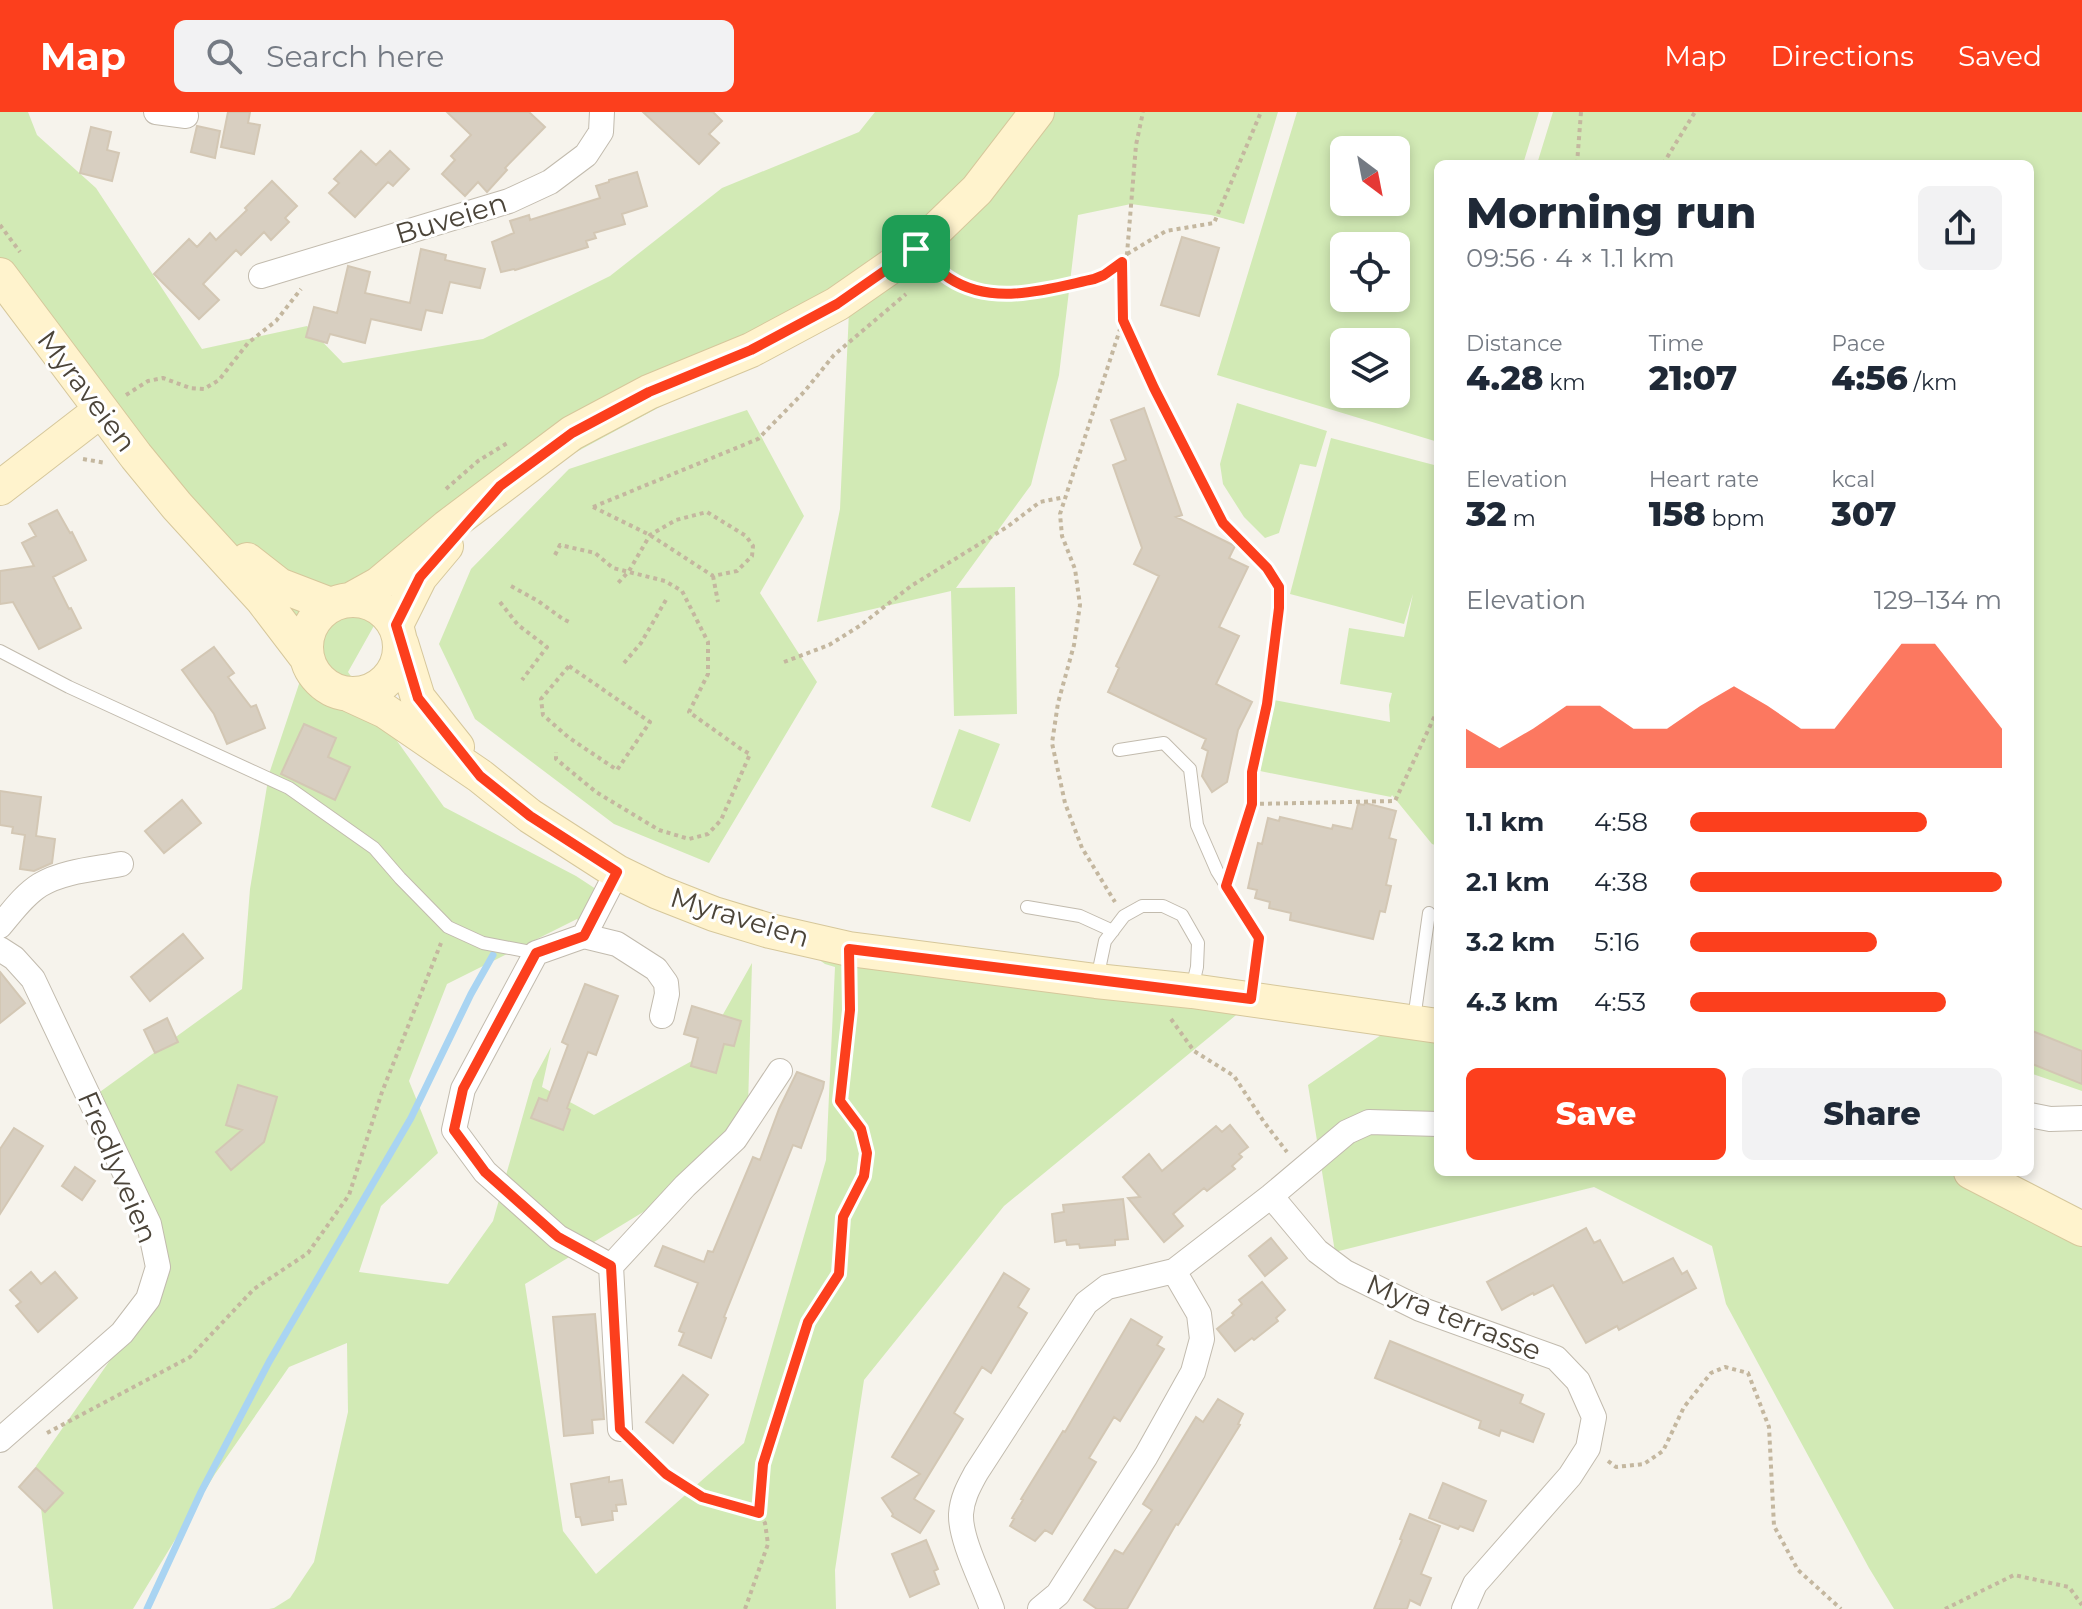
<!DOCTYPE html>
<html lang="en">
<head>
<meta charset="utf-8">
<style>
	body { margin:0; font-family:Montserrat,sans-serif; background:#f2f2f3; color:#1f2937; height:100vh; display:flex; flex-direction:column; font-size:30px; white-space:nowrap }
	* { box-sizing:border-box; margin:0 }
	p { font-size:26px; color:#747a83 }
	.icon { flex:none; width:44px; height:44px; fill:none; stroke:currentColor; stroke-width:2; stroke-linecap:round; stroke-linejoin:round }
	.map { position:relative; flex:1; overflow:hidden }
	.drawer { position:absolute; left:1434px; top:48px; width:600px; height:1016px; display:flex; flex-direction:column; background:#fff; border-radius:12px; box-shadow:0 4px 12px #0003 }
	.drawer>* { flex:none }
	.needle { width:52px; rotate:148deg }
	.buttons { position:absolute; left:1330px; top:24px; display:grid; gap:16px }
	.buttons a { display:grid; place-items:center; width:80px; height:80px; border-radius:12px; background:#fff; box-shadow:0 4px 12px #0003; font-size:40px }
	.pin { position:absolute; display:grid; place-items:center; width:68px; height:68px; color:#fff; margin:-34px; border-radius:16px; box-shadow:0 4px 12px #0006 }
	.round { display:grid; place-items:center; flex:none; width:84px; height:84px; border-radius:12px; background:#f2f2f3 }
	.summary { display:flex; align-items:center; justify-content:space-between; height:136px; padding:0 32px }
	h1 { font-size:44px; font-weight:800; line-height:60px }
	.figures { display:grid; grid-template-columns:repeat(3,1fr); gap:12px; height:136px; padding:8px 32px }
	.figures div { display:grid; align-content:center }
	.figures b { font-size:34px; font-weight:800 }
	.figures small { font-size:22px; font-weight:400 }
	.figures p { font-size:22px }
	.chart { height:224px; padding:16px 32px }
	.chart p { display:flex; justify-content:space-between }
	.chart svg { width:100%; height:144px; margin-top:8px; fill:#fc3f1d; opacity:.7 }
	.button { display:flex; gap:16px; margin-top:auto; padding:16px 32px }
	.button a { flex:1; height:92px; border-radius:12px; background:#fc3f1d; color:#fff; font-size:32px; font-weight:800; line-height:92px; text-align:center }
	.button a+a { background:#f2f2f3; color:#1f2937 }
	ul { padding:0 32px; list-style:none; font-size:26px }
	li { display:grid; grid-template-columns:128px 96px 1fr; align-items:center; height:60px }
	li i { height:20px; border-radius:10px; background:#fc3f1d }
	header { display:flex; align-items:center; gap:48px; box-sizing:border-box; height:112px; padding:0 40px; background:#fc3f1d; color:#fff }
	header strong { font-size:38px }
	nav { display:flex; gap:44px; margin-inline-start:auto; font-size:28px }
	.search { width:560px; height:72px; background:#f2f2f3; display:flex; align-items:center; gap:20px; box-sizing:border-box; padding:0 28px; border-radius:12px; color:#747a83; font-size:30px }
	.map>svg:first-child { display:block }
	.green { fill:#d2eab5; fill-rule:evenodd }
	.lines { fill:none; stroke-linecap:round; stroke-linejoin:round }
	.stream { stroke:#a9d4f2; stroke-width:7 }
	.building { fill:#d8cfc1; stroke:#d3c7b4; stroke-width:2 }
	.service-casing { stroke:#c2bbae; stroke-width:14 }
	.minor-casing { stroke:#c2bbae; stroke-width:26 }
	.secondary-casing { stroke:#d6c79b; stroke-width:36 }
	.path { stroke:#c4b79f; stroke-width:4; stroke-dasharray:4 4; stroke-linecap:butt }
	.service { stroke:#fff; stroke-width:12 }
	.minor { stroke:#fff; stroke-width:24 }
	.secondary { stroke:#fff3cd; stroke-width:34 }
	.route-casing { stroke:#fff; stroke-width:16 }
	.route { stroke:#fc3f1d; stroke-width:10 }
	.labels { text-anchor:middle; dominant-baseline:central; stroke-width:6; stroke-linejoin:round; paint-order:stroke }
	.street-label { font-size:28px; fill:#4b4439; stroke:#fff }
</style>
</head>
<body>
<header>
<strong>Map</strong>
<div class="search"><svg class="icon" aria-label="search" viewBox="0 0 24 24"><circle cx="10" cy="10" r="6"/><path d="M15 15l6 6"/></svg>Search here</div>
<nav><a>Map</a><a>Directions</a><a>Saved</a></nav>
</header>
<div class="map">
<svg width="2082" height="1497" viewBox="0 0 2082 1497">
	<rect width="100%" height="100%" fill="#f6f3ec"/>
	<path class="green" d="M0,0H28L37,23L96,76L202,237L307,214L343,251L483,227L610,164L722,76L859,20L875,0H1278L1244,112L1211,103L1131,92L1078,103L1059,263L1031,373L956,476L1015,475L1017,602L954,604L951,479L817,510L840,397L849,199L756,243L517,372L380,503L348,560L444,695L576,764L602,781L584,816L577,807L447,872L409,969L438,1041L381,1094L359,1160L448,1172L493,1109L533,968L551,935L542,975L594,1003L699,945L752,851L748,995L658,1091L525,1172L563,1419L596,1462L744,1331L826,1048L835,855L825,852L810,841L1241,899L1004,1094L864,1268L835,1458L836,1497H269L274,1496L290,1486L314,1450L348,1300L347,1231L289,1255L215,1362L133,1497H53L36,1354L120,1234L150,1141L86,990L242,877L250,777L269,662L314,527L204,413L0,172Z
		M1297,0H1539L1523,52H1438V330L1217,263ZM1344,38H1396V90H1344ZM1344,134H1396V186H1344ZM1396,230V282H1344V230Z
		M1553,0H2082V979L2030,961V52H1537Z
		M1237,291L1327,319L1316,355L1300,352L1279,421L1265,426L1244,405L1223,372L1220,352Z
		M747,298L804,404L760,481L817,570L709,751L614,712L475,607L439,532L471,457L569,357Z
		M1331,326L1438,354V734L1432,732L1392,683L1391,685L1260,659L1274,588L1390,610L1389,593L1392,581L1340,572L1349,516L1404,525L1413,482L1404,512L1290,482Z
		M959,617L1000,632L970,710L931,695Z
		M1438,918V1060H1975L2082,1118V1497H1894L1869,1456L1726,1192L1712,1134L1594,1075L1335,1140L1308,973L1381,923Z"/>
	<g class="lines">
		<path class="stream" d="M147,1497L201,1380L269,1250L411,1006L471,882L493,843"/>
	</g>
	<path class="building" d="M228,0H250L248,11L260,13L254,42L221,35Z
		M447,0H529L545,15L505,56L507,58L487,80L478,70L465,84L442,62L455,48L451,44L471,23Z
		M643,0H713L722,9L709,22L719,31L699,52Z
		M197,14L220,19L215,46L191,40Z
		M91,15L111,20L107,38L119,41L112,69L80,61Z
		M361,39L376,53L390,39L409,57L393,74L388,70L355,105L329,81L339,71L334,67Z
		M637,60L647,94L622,102L625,112L594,121L596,126L586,129L588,135L515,158L514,157L501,160L492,130L514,121L510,109L529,103L530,108L600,86L596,74L609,70V68Z
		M272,69L297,94L285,106L289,110L271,128L264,120L241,143L236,138L203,172L219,188L199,207L154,162L189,127L197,135L210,121L216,128L247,98L245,96Z
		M1182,125L1219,136L1199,204L1161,193Z
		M421,137L446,143L445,148L485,157L480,176L450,170L442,201L426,198L421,218L371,207L365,231L330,222L327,231L306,225L314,195L337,201L348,154L370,160L365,181L410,191Z
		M1144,296L1182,403L1176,405L1235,434L1229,446L1248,455L1219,515L1239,524L1216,572L1252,590L1238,618L1227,670L1212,680L1202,664L1208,639L1202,636L1206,627L1108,580L1119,556L1116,554L1159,464L1134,452L1142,436L1113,353L1126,348L1111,308Z
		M57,398L70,421L72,420L86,448L53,465L69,497L71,496L81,516L39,537L13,490L0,492V459L34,454L22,431L36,424L29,412Z
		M214,535L234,561L228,565L251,595L256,593L265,616L227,632L214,602L182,558Z
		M304,612L336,626L328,645L350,655L335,688L281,662Z
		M0,679L41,685L36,724L55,727L52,751L34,759L20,757L25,723L12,721L13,715L0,713Z
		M182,688L201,711L164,741L145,719Z
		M1365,691L1396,699L1389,726L1396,728L1386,773L1391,774L1385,800L1380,799L1373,827L1290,808L1291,801L1269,796L1270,790L1255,786L1257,778L1248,776L1258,731L1262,732L1268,706L1279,709L1280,705L1332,717L1333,713L1352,717L1358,692L1364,693Z
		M183,822L203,846L150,889L131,865Z
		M0,860L25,891L0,911Z
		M585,872L618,884L596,943L588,940L567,996L570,998L563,1018L531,1006L539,986L547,989L568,933L562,930Z
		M692,894L741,909L734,934L724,932L716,961L691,954L698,926L684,922Z
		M167,906L178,930L155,941L144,918Z
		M2030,918L2082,939V972L2030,951Z
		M797,960L824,970L823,976L801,1036L793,1033L724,1205L726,1206L711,1246L679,1233L684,1221L679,1219L698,1171L655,1154L663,1134L704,1150L708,1139L713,1140L753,1045L760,1048L779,997Z
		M238,973L277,985L264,1030L231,1058L216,1040L242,1018L226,1013Z
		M1230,1013L1248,1035L1239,1042L1242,1045L1232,1054L1235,1057L1207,1079L1204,1076L1173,1102L1183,1114L1164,1130L1128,1086L1140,1085L1123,1065L1149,1042L1162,1059L1216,1014L1222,1020Z
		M14,1016L43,1034L0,1102V1037Z
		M75,1055L95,1069L82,1088L62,1074Z
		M1123,1087L1128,1127L1115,1128V1133L1080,1136L1079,1132L1067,1133L1066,1128L1055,1130L1052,1102L1064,1100L1063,1093Z
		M1586,1116L1594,1131L1600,1128L1623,1171L1673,1146L1682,1162L1687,1159L1696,1176L1619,1218L1617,1214L1586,1231L1553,1173L1534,1183L1533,1181L1502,1198L1487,1170Z
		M1271,1126L1287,1146L1265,1164L1249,1144Z
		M31,1160L41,1172L55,1160L77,1186L38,1220L16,1194L21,1190L10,1178Z
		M1004,1161L1029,1177L1018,1195L1027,1201L991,1261L982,1255L954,1301L963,1307L914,1387L934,1399L920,1421L892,1404L893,1402L882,1386L920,1362L892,1345Z
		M1262,1170L1285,1198L1276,1206L1278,1209L1254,1228L1252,1226L1235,1239L1217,1217L1234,1203L1232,1201L1242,1192L1239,1188Z
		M595,1202L604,1307L592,1308L593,1321L564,1324L553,1205Z
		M1131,1207L1162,1225L1157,1233L1164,1237L1120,1309L1114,1305L1089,1346L1096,1350L1052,1422L1045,1418L1035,1429L1010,1414L1014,1407L1012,1406L1023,1388L1021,1387L1063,1319L1065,1320Z
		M1390,1229L1523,1283L1520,1291L1544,1302L1533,1330L1501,1318L1499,1324L1479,1316L1481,1309L1375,1266Z
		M683,1263L708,1283L673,1331L646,1310Z
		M1218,1287L1243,1302L1238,1312L1240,1313L1178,1413L1176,1412L1127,1497H1097L1084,1488L1115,1438L1123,1442L1152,1398L1143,1392L1196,1305L1203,1310Z
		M36,1356L63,1381L45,1400L19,1375Z
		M609,1365V1370L622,1368L626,1392L616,1393L617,1399H612L613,1408L582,1413L580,1405H576L571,1372Z
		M1443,1371L1486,1389L1473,1419L1460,1414L1458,1417L1429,1406Z
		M1410,1402L1440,1414L1421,1462L1431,1466L1420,1493L1410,1488L1407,1497H1374L1402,1428L1400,1427Z
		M926,1428L938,1457L934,1459L939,1472L910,1485L892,1442Z"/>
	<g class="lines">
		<defs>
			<path id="service" d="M0,539L69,575L289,676L374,736L400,766L448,815L483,831L536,841
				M1119,638L1164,631L1190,657L1197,713L1217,759L1259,826L1251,884
				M1027,795L1080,804L1113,819
				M1097,867L1105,829L1124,804L1142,794H1163L1182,803L1198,831L1197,855L1192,876
				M1414,907L1429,801"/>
			<path id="minor" d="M156,0L186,4
				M261,164L509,89L550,70L586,43L601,20L602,0
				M617,760L584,824L536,841L463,977L454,1018L485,1060L558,1125L611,1154L685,1074L735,1027L780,959
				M0,814C12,800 24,783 40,773C63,759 95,757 121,752
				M584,824L617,832L656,857L666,871L667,882L662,904
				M0,837L14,846L33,867L149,1112L158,1155L148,1187L122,1221L0,1328
				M2030,1003L2050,1007L2082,1006
				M1271,1084L1317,1139L1345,1160L1420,1197L1556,1246L1578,1269L1594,1305L1588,1336L1570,1364L1475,1472L1464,1497
				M611,1154L620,1317
				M1174,1159L1271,1084L1347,1020L1369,1010L1438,1012
				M992,1497C983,1471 960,1428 961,1402C962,1386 969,1374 976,1361L1086,1191L1107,1175L1174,1159L1199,1202L1202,1227L1193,1260L1146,1344L1058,1482L1040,1497"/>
			<path id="secondary" d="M0,163L136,344L177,394L262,487L307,546
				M0,376L101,298
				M247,448L279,473L331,493
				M352,487L379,472L447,415L572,321L649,280L751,238L837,192L916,137L977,78L1037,0
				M306 535a47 47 0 1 1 94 0a47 47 0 1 1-94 0Z
				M396,513L420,465L446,434
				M401,531L418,586L457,635
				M348,582L385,599L480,664L530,704L617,760L658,780L714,802L770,819L849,837L1096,869L1192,879L1438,914
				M1971,1060L2082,1117"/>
		</defs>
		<use href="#service" class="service-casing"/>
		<use href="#minor" class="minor-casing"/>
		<use href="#secondary" class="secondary-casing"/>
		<path class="path" d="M1577,52L1581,0
			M1663,52L1695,0
			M0,113L20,140
			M1127,142L1166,119L1214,111L1261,0
			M1122,150L1127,142L1136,33L1143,0
			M937,156L951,167L971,175L1005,183L1094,167L1104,163L1122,150L1123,208L1060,402L1062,424L1075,457L1080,493L1074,533L1058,591L1052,631L1065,691L1082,736L1115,790
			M1124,211L1154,276L1223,411L1267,456L1279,475V496L1267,592L1252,660V692L1233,752
			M126,283L148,269L163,266L190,276L204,277L219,268L248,231L276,209L301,177
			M83,347L106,351
			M446,377L478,349L509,330
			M593,395L758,327L804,280L834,243L906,182
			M593,395L650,423L713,464L737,459L752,444L753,434L746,424L707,400L676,408L650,423L629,459L618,471
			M555,443L560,433L595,441L613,456L665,469L682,479L708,530V562L689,600L741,637L750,642L721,708L708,722L689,727L659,718L596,680L556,647V640
			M713,464L718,490
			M511,474L538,489L563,507L571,511
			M500,490L518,513L547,535L522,568
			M784,550L829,533L861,513L911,474L1007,415L1040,390L1065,385
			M624,551L641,531L667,486
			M569,554L650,610L617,658L568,625L543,603L541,587Z
			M1252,692L1395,689L1438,597
			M1171,907L1194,939L1234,964L1264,1010L1287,1040
			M47,1321L190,1245L254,1177L308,1141L349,1083L382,980L441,831
			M638,1334L666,1362L702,1385L759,1401
			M1608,1349L1616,1355L1644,1352L1663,1339L1684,1295L1711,1261L1725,1255L1748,1261L1769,1315L1774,1414L1798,1458L1841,1497
			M745,1497L768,1432L765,1411L759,1401L763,1352L808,1210L839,1162L843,1105L864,1064L867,1041L861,1017L840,989L850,898V864
			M1945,1497L2014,1463L2069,1475L2082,1493"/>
		<use href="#service" class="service"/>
		<use href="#minor" class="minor"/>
		<use href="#secondary" class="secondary"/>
	</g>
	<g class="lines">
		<defs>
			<path id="route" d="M916,137C927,147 937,158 949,166C993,195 1047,177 1094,167L1104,163L1122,150L1123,208L1154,276L1223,411L1267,456L1279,475V496L1267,592L1252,660V692L1226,774L1259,826L1251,887L849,837L850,898L840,989L861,1017L867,1041L864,1064L843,1105L839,1162L808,1210L763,1352L759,1401L702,1385L666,1362L620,1317L611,1154L558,1125L485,1060L454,1018L463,977L536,841L584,824L617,760L530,704L480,664L418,586L396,513L420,465L500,374L572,321L649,280L751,238L837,192Z"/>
		</defs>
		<use href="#route" class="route-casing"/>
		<use href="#route" class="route"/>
	</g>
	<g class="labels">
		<g class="street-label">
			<text transform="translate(451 106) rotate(-17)">Buveien</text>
			<text transform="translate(87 279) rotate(53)">Myraveien</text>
			<text transform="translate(740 805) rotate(17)">Myraveien</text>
			<text transform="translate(118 1055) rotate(67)">Fredlyveien</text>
			<text transform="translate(1454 1205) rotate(22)">Myra terrasse</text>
		</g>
	</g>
</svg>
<div class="buttons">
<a><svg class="needle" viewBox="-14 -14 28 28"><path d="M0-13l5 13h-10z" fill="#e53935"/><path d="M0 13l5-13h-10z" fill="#747a83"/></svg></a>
<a><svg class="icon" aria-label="locate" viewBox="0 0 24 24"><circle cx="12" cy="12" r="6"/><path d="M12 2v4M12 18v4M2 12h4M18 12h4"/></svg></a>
<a><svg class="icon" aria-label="layers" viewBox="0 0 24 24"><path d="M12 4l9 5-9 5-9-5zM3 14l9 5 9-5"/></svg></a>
</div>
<div class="pin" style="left:916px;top:137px;background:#1e9e55"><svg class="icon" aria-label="arrive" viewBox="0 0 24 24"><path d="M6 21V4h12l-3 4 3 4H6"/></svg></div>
<section class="drawer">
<div class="summary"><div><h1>Morning run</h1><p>09:56 · 4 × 1.1 km</p></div><a class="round"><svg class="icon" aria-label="share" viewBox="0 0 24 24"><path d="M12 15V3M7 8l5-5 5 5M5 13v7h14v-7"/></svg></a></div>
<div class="figures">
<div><p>Distance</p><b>4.28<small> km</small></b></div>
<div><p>Time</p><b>21:07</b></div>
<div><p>Pace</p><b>4:56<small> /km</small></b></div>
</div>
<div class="figures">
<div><p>Elevation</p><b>32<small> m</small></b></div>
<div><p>Heart rate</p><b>158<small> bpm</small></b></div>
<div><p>kcal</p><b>307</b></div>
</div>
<div class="chart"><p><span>Elevation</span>129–134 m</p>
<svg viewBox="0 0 160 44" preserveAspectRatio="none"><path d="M0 44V32L10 38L20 32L30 25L40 25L50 32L60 32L70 25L80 19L90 25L100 32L110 32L120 19L130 6L140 6L150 19L160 32V44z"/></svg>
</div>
<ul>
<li><b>1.1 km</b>4:58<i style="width:76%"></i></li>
<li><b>2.1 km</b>4:38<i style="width:100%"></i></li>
<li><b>3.2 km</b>5:16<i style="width:60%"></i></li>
<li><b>4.3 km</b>4:53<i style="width:82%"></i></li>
</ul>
<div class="button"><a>Save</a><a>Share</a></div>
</section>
</div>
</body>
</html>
